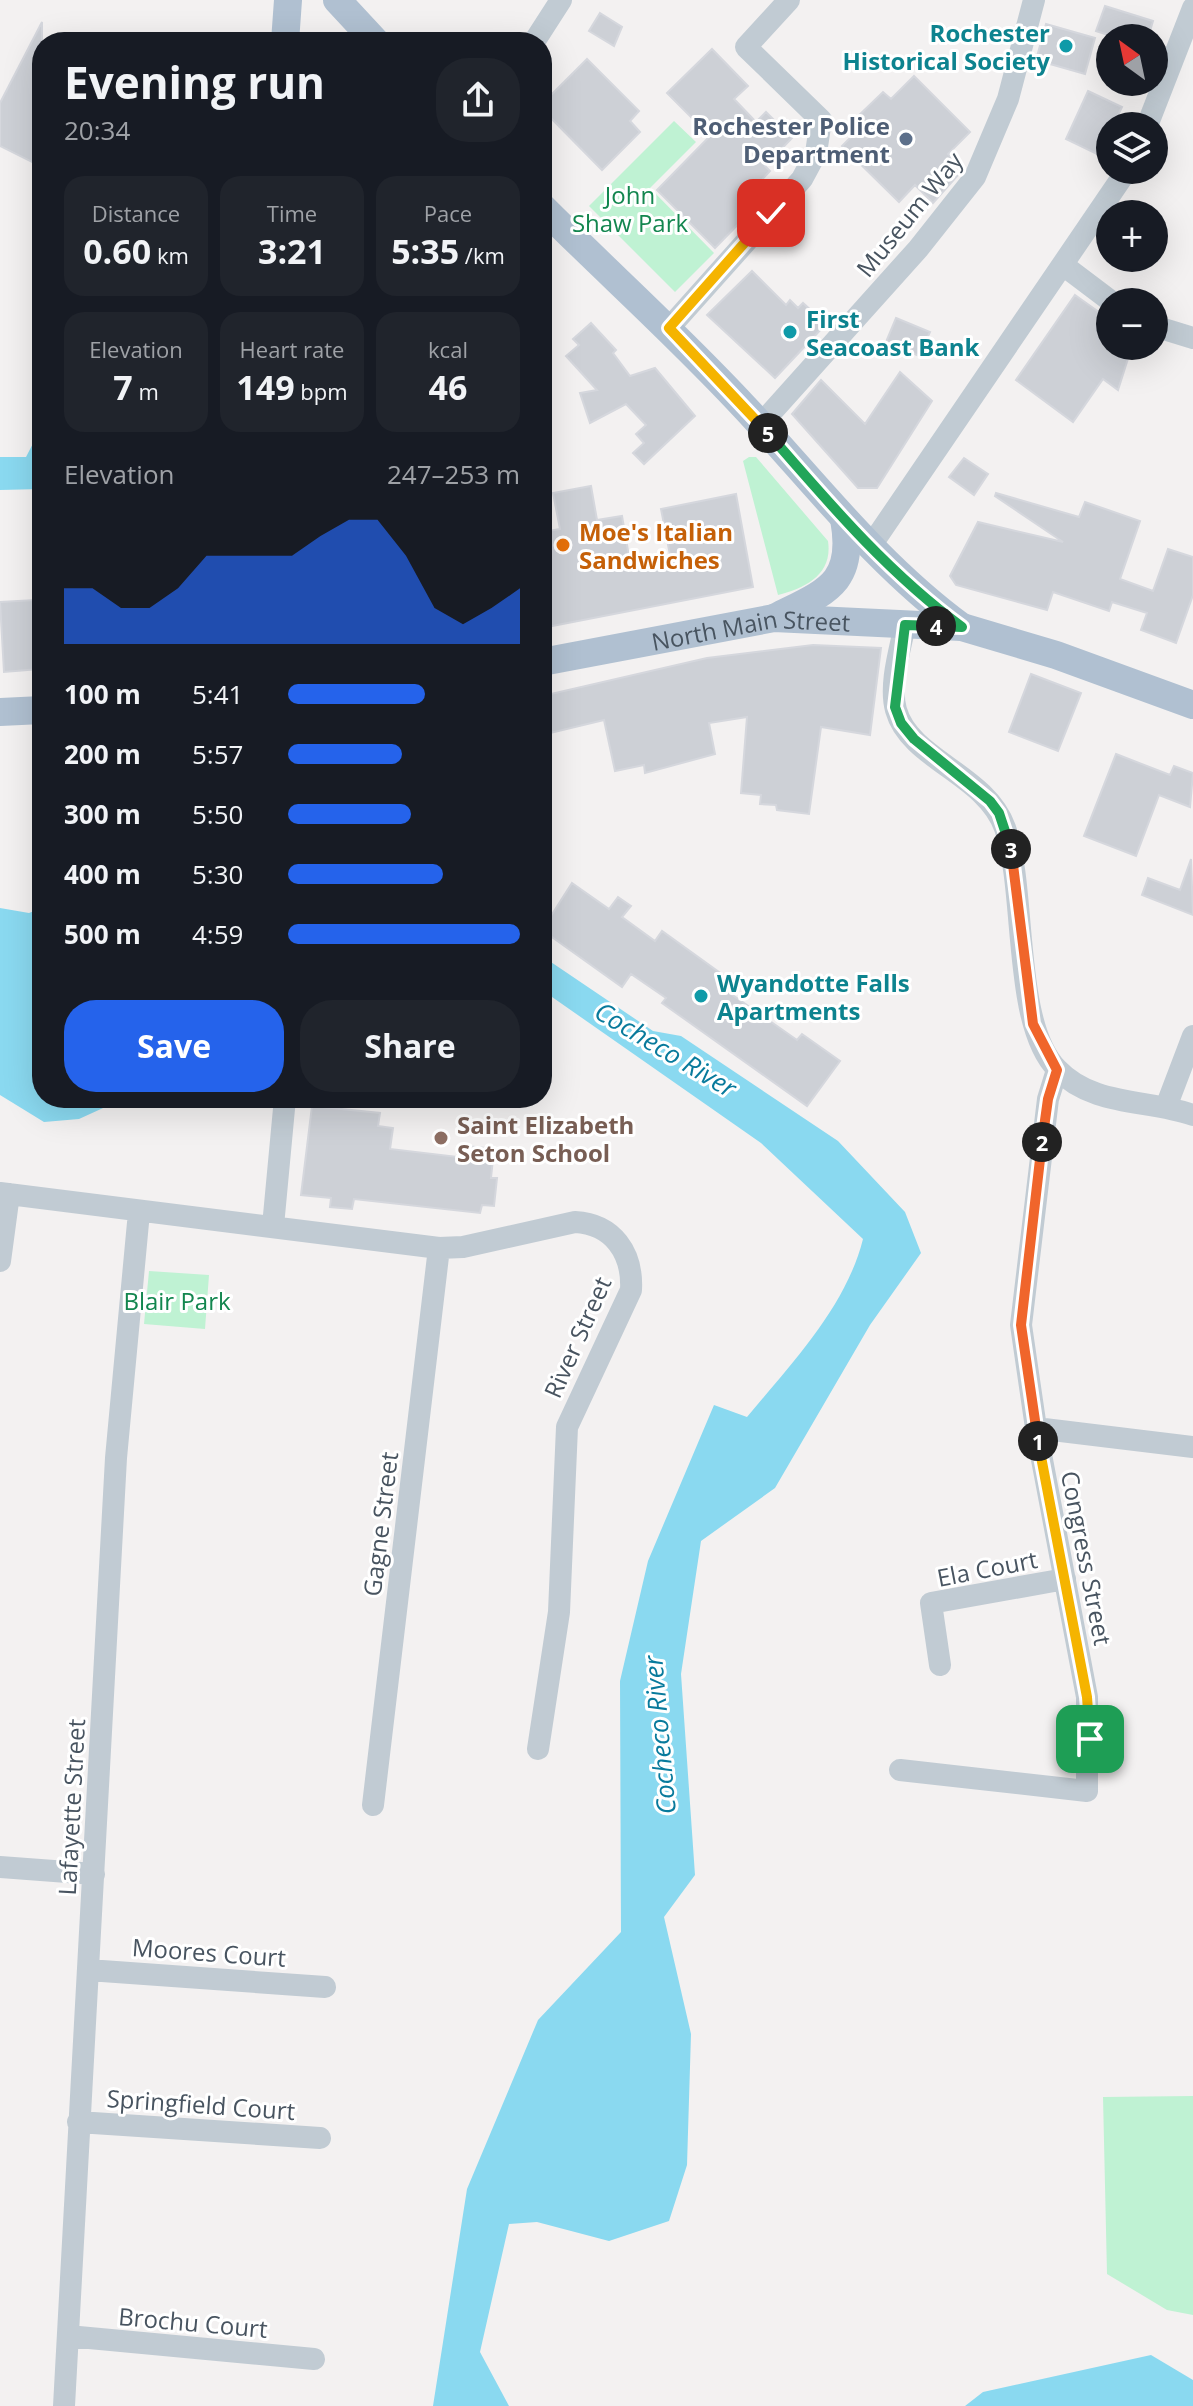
<!DOCTYPE html>
<html lang="en">
<head>
<meta charset="utf-8">
<style>
	body { margin:0; font-family:"Open Sans",sans-serif; background:#20242c; color:#f1f3f6; height:100vh; display:flex; flex-direction:column; font-size:30px; white-space:nowrap }
	* { box-sizing:border-box; margin:0 }
	p { font-size:26px; color:#9ea1a6 }
	.icon { flex:none; width:44px; height:44px; fill:none; stroke:currentColor; stroke-width:2; stroke-linecap:round; stroke-linejoin:round }
	.map { position:relative; flex:1; overflow:hidden }
	.details { position:absolute; left:32px; top:32px; width:520px; height:1076px; display:flex; flex-direction:column; background:#171b24; border-radius:32px; box-shadow:0 8px 32px #0002 }
	.details>* { flex:none }
	.needle { width:52px; rotate:327deg }
	.tools { position:absolute; left:1096px; top:24px; display:grid; gap:16px }
	.tools a { display:grid; place-items:center; width:72px; height:72px; border-radius:50%; background:#171b24; box-shadow:0 8px 32px #0002; font-size:40px }
	.pin { position:absolute; display:grid; place-items:center; width:68px; height:68px; color:#fff; margin:-34px; border-radius:16px; box-shadow:0 4px 12px #0006 }
	.km { position:absolute; width:40px; height:40px; margin:-20px; border-radius:50%; background:#222; color:#fff; font-size:22px; line-height:40px; text-align:center }
	.round { display:grid; place-items:center; flex:none; width:84px; height:84px; border-radius:32px; background:#20242c }
	.summary { display:flex; align-items:center; justify-content:space-between; height:136px; padding:0 32px }
	h1 { font-size:44px; font-weight:700; line-height:60px }
	.metrics { display:grid; grid-template-columns:repeat(3,1fr); gap:12px; height:136px; padding:8px 32px }
	.metrics div { display:grid; align-content:center; border-radius:20px; background:#20242c; text-align:center }
	.metrics b { font-size:34px; font-weight:700 }
	.metrics small { font-size:22px; font-weight:400 }
	.metrics p { font-size:22px }
	.chart { height:224px; padding:16px 32px }
	.chart p { display:flex; justify-content:space-between }
	.chart svg { width:100%; height:144px; margin-top:8px; fill:#2563eb; opacity:.7 }
	.button { display:flex; gap:16px; margin-top:auto; padding:16px 32px }
	.button a { flex:1; height:92px; border-radius:32px; background:#2563eb; color:#fff; font-size:32px; font-weight:700; line-height:92px; text-align:center }
	.button a+a { background:#20242c; color:#f1f3f6 }
	ul { padding:0 32px; list-style:none; font-size:26px }
	li { display:grid; grid-template-columns:128px 96px 1fr; align-items:center; height:60px }
	li i { height:20px; border-radius:10px; background:#2563eb }
	.map>svg:first-child { display:block }
	.green { fill:#bff2d3 }
	.water { fill:#8ad9f0 }
	.building { fill:#cdd0d6; stroke:#d5d7dd; stroke-width:2 }
	.lines { fill:none; stroke-linecap:round; stroke-linejoin:round }
	.minor { stroke:#c1cbd3; stroke-width:22 }
	.major { stroke:#b0c0d1; stroke-width:28 }
	.split-1-casing { stroke:#fff; stroke-width:16 }
	.split-2-casing { stroke:#fff; stroke-width:16 }
	.split-3-casing { stroke:#fff; stroke-width:16 }
	.split-4-casing { stroke:#fff; stroke-width:16 }
	.split-5-casing { stroke:#fff; stroke-width:16 }
	.split-6-casing { stroke:#fff; stroke-width:16 }
	.split-1 { stroke:#f5b400; stroke-width:10 }
	.split-2 { stroke:#f0652b; stroke-width:10 }
	.split-3 { stroke:#f0652b; stroke-width:10 }
	.split-4 { stroke:#22a559; stroke-width:10 }
	.split-5 { stroke:#22a559; stroke-width:10 }
	.split-6 { stroke:#f5b400; stroke-width:10 }
	.culture-dot { fill:#0f9aa8; stroke:#fff; stroke-width:3 }
	.service-dot { fill:#5c6f8a; stroke:#fff; stroke-width:3 }
	.food-dot { fill:#e8710a; stroke:#fff; stroke-width:3 }
	.education-dot { fill:#8d6e63; stroke:#fff; stroke-width:3 }
	.labels { text-anchor:middle; dominant-baseline:central; stroke-width:6; stroke-linejoin:round; paint-order:stroke }
	.culture-label { font-size:24px; font-weight:bold; fill:#0d838f; stroke:#fff; text-anchor:start }
	.service-label { font-size:24px; font-weight:bold; fill:#4e5e75; stroke:#fff; text-anchor:end }
	.park-label { font-size:24px; fill:#13864f; stroke:#fff }
	.street-label { font-size:24px; fill:#485460; stroke:#fff }
	.food-label { font-size:24px; font-weight:bold; fill:#c56008; stroke:#fff; text-anchor:start }
	.education-label { font-size:24px; font-weight:bold; fill:#785e54; stroke:#fff; text-anchor:start }
	.water-label { font-size:26px; font-style:italic; fill:#087a9c; stroke:#fff }
</style>
</head>
<body>
<div class="map">
<svg width="1193" height="2406" viewBox="0 0 1193 2406">
	<rect width="100%" height="100%" fill="#f3f1f1"/>
	<path class="green" d="M674,121L696,142L650,188L714,253L675,292L589,206Z
		M749,457H756L828,541C833,574 806,588 778,595L743,461Z
		M149,1271L209,1275L205,1329L144,1324Z
		M1193,2096V2315L1167,2310L1107,2274L1103,2097Z"/>
	<path class="water" d="M42,426V489L0,490V457H26Z
		M0,908L29,913L42,908V1098H125L79,1119L44,1122L0,1095Z
		M542,956L653,1031L681,1036L838,1141L905,1212L921,1253L870,1325L775,1488L701,1541L681,1674L695,1875L664,1917L691,2034L687,2165L669,2221L609,2241L537,2222L509,2224L480,2352L509,2406H433L467,2189L538,2020L621,1932L620,1681L648,1561L714,1405L747,1417C791,1364 846,1307 863,1239L761,1143L542,990Z
		M1151,2355L1193,2380V2406H965L983,2392Z"/>
	<path class="building" d="M1105,6L1153,21L1148,38H1118L1096,31Z
		M600,13L622,27L614,46L589,31Z
		M42,22V167L0,146V103Z
		M1046,24L1095,38L1085,74L1036,60Z
		M712,49L748,86L734,99L756,122L766,112L792,138L765,166L770,171L745,198L755,207L715,248L657,190L710,136L667,93Z
		M587,59L639,111L630,121L640,132L602,170L542,109V88L550,96Z
		M914,76L970,132L948,154L958,164L952,169L958,175L933,203L915,185L899,202L842,146L862,126L855,119L883,92L891,99Z
		M1088,91L1122,107L1099,155L1066,139Z
		M752,271L786,305L790,300L798,308L803,303L826,324L775,378L707,315Z
		M1075,295L1110,320V346H1132L1118,390L1103,379L1073,422L1016,380Z
		M896,318L930,332L919,356L886,342Z
		M591,323L616,350L613,353L630,376L655,368L695,416L644,464L633,453L644,443L636,434L646,425L626,404L590,423L580,393L597,390L566,356L579,345L573,339Z
		M900,372L932,401L877,488H858L792,414L821,380L865,424Z
		M964,458L988,474L974,495L949,477Z
		M591,486L597,520L622,516L631,568L671,560L661,509L736,494L753,587L542,628V532L560,529L553,493Z
		M996,493L1079,517L1085,502L1140,521L1120,579L1153,591L1168,549L1193,557V595L1176,643L1141,630L1147,613L1112,602L1109,611L1053,592L1047,610L956,585L950,576L978,522L1063,542L995,496Z
		M35,600L39,669L4,672L0,602Z
		M813,645L881,648L870,735L821,727L809,814L777,810L776,805L760,804L761,795L741,793L747,717L709,723L715,754L645,773L644,765L615,771L604,720L542,735V696L707,658Z
		M1031,674L1081,693L1058,751L1009,732Z
		M1116,754L1170,775L1174,766L1193,773L1190,807L1159,795L1136,856L1084,836Z
		M1191,859L1193,915L1142,895L1148,878L1180,890Z
		M572,883L609,909L618,897L631,906L622,917L655,941L662,931L730,980L724,989L797,1040L802,1034L840,1061L807,1106L662,1003L666,998L631,974L622,987L542,930Z
		M312,1106L380,1113L378,1126L393,1128L390,1149L466,1158L467,1146L494,1149L491,1178H497L494,1206L482,1205L480,1213L354,1199L352,1209L330,1207L331,1198L301,1195Z"/>
	<g class="lines">
		<path class="minor" d="M534,42L561,0
			M1147,126L1193,8
			M1063,265L1112,302
			M1154,326L1193,338
			M669,328L802,179L816,153L821,120L746,47L789,0
			M761,424L918,249L975,177L1008,99L1034,0
			M870,547L1127,170
			M905,625C900,650 889,685 896,710C910,760 986,774 1005,828C1027,892 1012,1023 1057,1069C1093,1107 1148,1099 1193,1115
			M1166,1107L1193,1036
			M0,1193L439,1248L463,1247L575,1222C613,1224 633,1253 631,1290L567,1427L559,1612L538,1749
			M273,1226L285,1098
			M0,1261L9,1194
			M1036,1428L1193,1447
			M940,1665L931,1603L1065,1579
			M900,1770L1087,1791V1697L1036,1428L1021,1325L1048,1099L1057,1070
			M373,1805L439,1248
			M0,1867L94,1874
			M88,1970L325,1987
			M78,2122L320,2138
			M68,2336L314,2359
			M64,2406L116,1458L139,1212"/>
		<g class="major">
			<path d="M337,0L376,42"/>
			<path d="M285,42L288,0"/>
			<path d="M542,207C611,276 683,340 749,412C818,487 880,567 962,627"/>
			<path d="M776,617C825,592 856,584 844,519"/>
			<path id="s1" d="M542,662L774,618L962,627L1056,655L1193,705"/>
			<path d="M0,712L42,710"/>
		</g>
	</g>
	<g class="lines">
		<defs>
			<path id="split-1" d="M1038,1441L1087,1697L1090,1739"/>
			<path id="split-2" d="M1038,1441L1021,1325L1042,1142"/>
			<path id="split-3" d="M1011,849L1033,1024L1057,1070L1048,1099L1042,1142"/>
			<path id="split-4" d="M936,626L905,625L895,707L901,723L914,739L990,801L999,813L1011,849"/>
			<path id="split-5" d="M768,433C828,502 888,573 962,627L936,626"/>
			<path id="split-6" d="M768,433L669,328L771,213"/>
		</defs>
		<use href="#split-1" class="split-1-casing"/>
		<use href="#split-2" class="split-2-casing"/>
		<use href="#split-3" class="split-3-casing"/>
		<use href="#split-4" class="split-4-casing"/>
		<use href="#split-5" class="split-5-casing"/>
		<use href="#split-6" class="split-6-casing"/>
		<use href="#split-1" class="split-1"/>
		<use href="#split-2" class="split-2"/>
		<use href="#split-3" class="split-3"/>
		<use href="#split-4" class="split-4"/>
		<use href="#split-5" class="split-5"/>
		<use href="#split-6" class="split-6"/>
	</g>
	<g class="culture-dot">
		<circle cx="1066" cy="46" r="8"/>
		<circle cx="790" cy="332" r="8"/>
		<circle cx="701" cy="996" r="8"/>
	</g>
	<circle class="service-dot" cx="906" cy="139" r="8"/>
	<circle class="food-dot" cx="563" cy="545" r="8"/>
	<circle class="education-dot" cx="441" cy="1138" r="8"/>
	<g class="labels">
		<g class="culture-label">
			<text x="1050" y="32" text-anchor="end">Rochester<tspan x="1050" dy="28">Historical Society</tspan></text>
			<text x="806" y="318">First<tspan x="806" dy="28">Seacoast Bank</tspan></text>
			<text x="717" y="982">Wyandotte Falls<tspan x="717" dy="28">Apartments</tspan></text>
		</g>
		<g class="service-label">
			<text x="890" y="125">Rochester Police<tspan x="890" dy="28">Department</tspan></text>
		</g>
		<g class="park-label">
			<text x="630" y="194">John<tspan x="630" dy="28">Shaw Park</tspan></text>
			<text x="177" y="1300">Blair Park</text>
		</g>
		<g class="street-label">
			<text transform="translate(909 214) rotate(-51)">Museum Way</text>
			<text stroke="none"><textPath href="#s1" startOffset="212">North Main Street</textPath></text>
			<text transform="translate(577 1337) rotate(-66)">River Street</text>
			<text transform="translate(380 1524) rotate(-83)">Gagne Street</text>
			<text transform="translate(1087 1558) rotate(79)">Congress Street</text>
			<text transform="translate(987 1568) rotate(-11)">Ela Court</text>
			<text transform="translate(71 1807) rotate(-87)">Lafayette Street</text>
			<text transform="translate(209 1952) rotate(4)">Moores Court</text>
			<text transform="translate(201 2104) rotate(4)">Springfield Court</text>
			<text transform="translate(193 2322) rotate(5)">Brochu Court</text>
		</g>
		<g class="food-label">
			<text x="579" y="531">Moe's Italian<tspan x="579" dy="28">Sandwiches</tspan></text>
		</g>
		<g class="education-label">
			<text x="457" y="1124">Saint Elizabeth<tspan x="457" dy="28">Seton School</tspan></text>
		</g>
		<g class="water-label">
			<text transform="translate(666 1049) rotate(31)">Cocheco River</text>
			<text transform="translate(659 1735) rotate(-95)">Cocheco River</text>
		</g>
	</g>
</svg>
<div class="tools">
<a><svg class="needle" viewBox="-14 -14 28 28"><path d="M0-13l5 13h-10z" fill="#e53935"/><path d="M0 13l5-13h-10z" fill="#9ea1a6"/></svg></a>
<a><svg class="icon" aria-label="layers" viewBox="0 0 24 24"><path d="M12 4l9 5-9 5-9-5zM3 14l9 5 9-5"/></svg></a>
<a>+</a>
<a>−</a>
</div>
<div class="pin" style="left:1090px;top:1739px;background:#1e9e55"><svg class="icon" aria-label="arrive" viewBox="0 0 24 24"><path d="M6 21V4h12l-3 4 3 4H6"/></svg></div>
<div class="pin" style="left:771px;top:213px;background:#d93025"><svg class="icon" aria-label="check" viewBox="0 0 24 24"><path d="M5 12l5 5 9-10"/></svg></div>
<b class="km" style="left:1038px;top:1441px">1</b>
<b class="km" style="left:1042px;top:1142px">2</b>
<b class="km" style="left:1011px;top:849px">3</b>
<b class="km" style="left:936px;top:626px">4</b>
<b class="km" style="left:768px;top:433px">5</b>
<section class="details">
<div class="summary"><div><h1>Evening run</h1><p>20:34</p></div><a class="round"><svg class="icon" aria-label="share" viewBox="0 0 24 24"><path d="M12 15V3M7 8l5-5 5 5M5 13v7h14v-7"/></svg></a></div>
<div class="metrics">
<div><p>Distance</p><b>0.60<small> km</small></b></div>
<div><p>Time</p><b>3:21</b></div>
<div><p>Pace</p><b>5:35<small> /km</small></b></div>
</div>
<div class="metrics">
<div><p>Elevation</p><b>7<small> m</small></b></div>
<div><p>Heart rate</p><b>149<small> bpm</small></b></div>
<div><p>kcal</p><b>46</b></div>
</div>
<div class="chart"><p><span>Elevation</span>247–253 m</p>
<svg viewBox="0 0 160 44" preserveAspectRatio="none"><path d="M0 44V27L10 27L20 33L30 33L40 27L50 17L60 17L70 17L80 17L90 11L100 6L110 6L120 17L130 33L140 38L150 33L160 27V44z"/></svg>
</div>
<ul>
<li><b>100 m</b>5:41<i style="width:59%"></i></li>
<li><b>200 m</b>5:57<i style="width:49%"></i></li>
<li><b>300 m</b>5:50<i style="width:53%"></i></li>
<li><b>400 m</b>5:30<i style="width:67%"></i></li>
<li><b>500 m</b>4:59<i style="width:100%"></i></li>
</ul>
<div class="button"><a>Save</a><a>Share</a></div>
</section>
</div>
</body>
</html>
